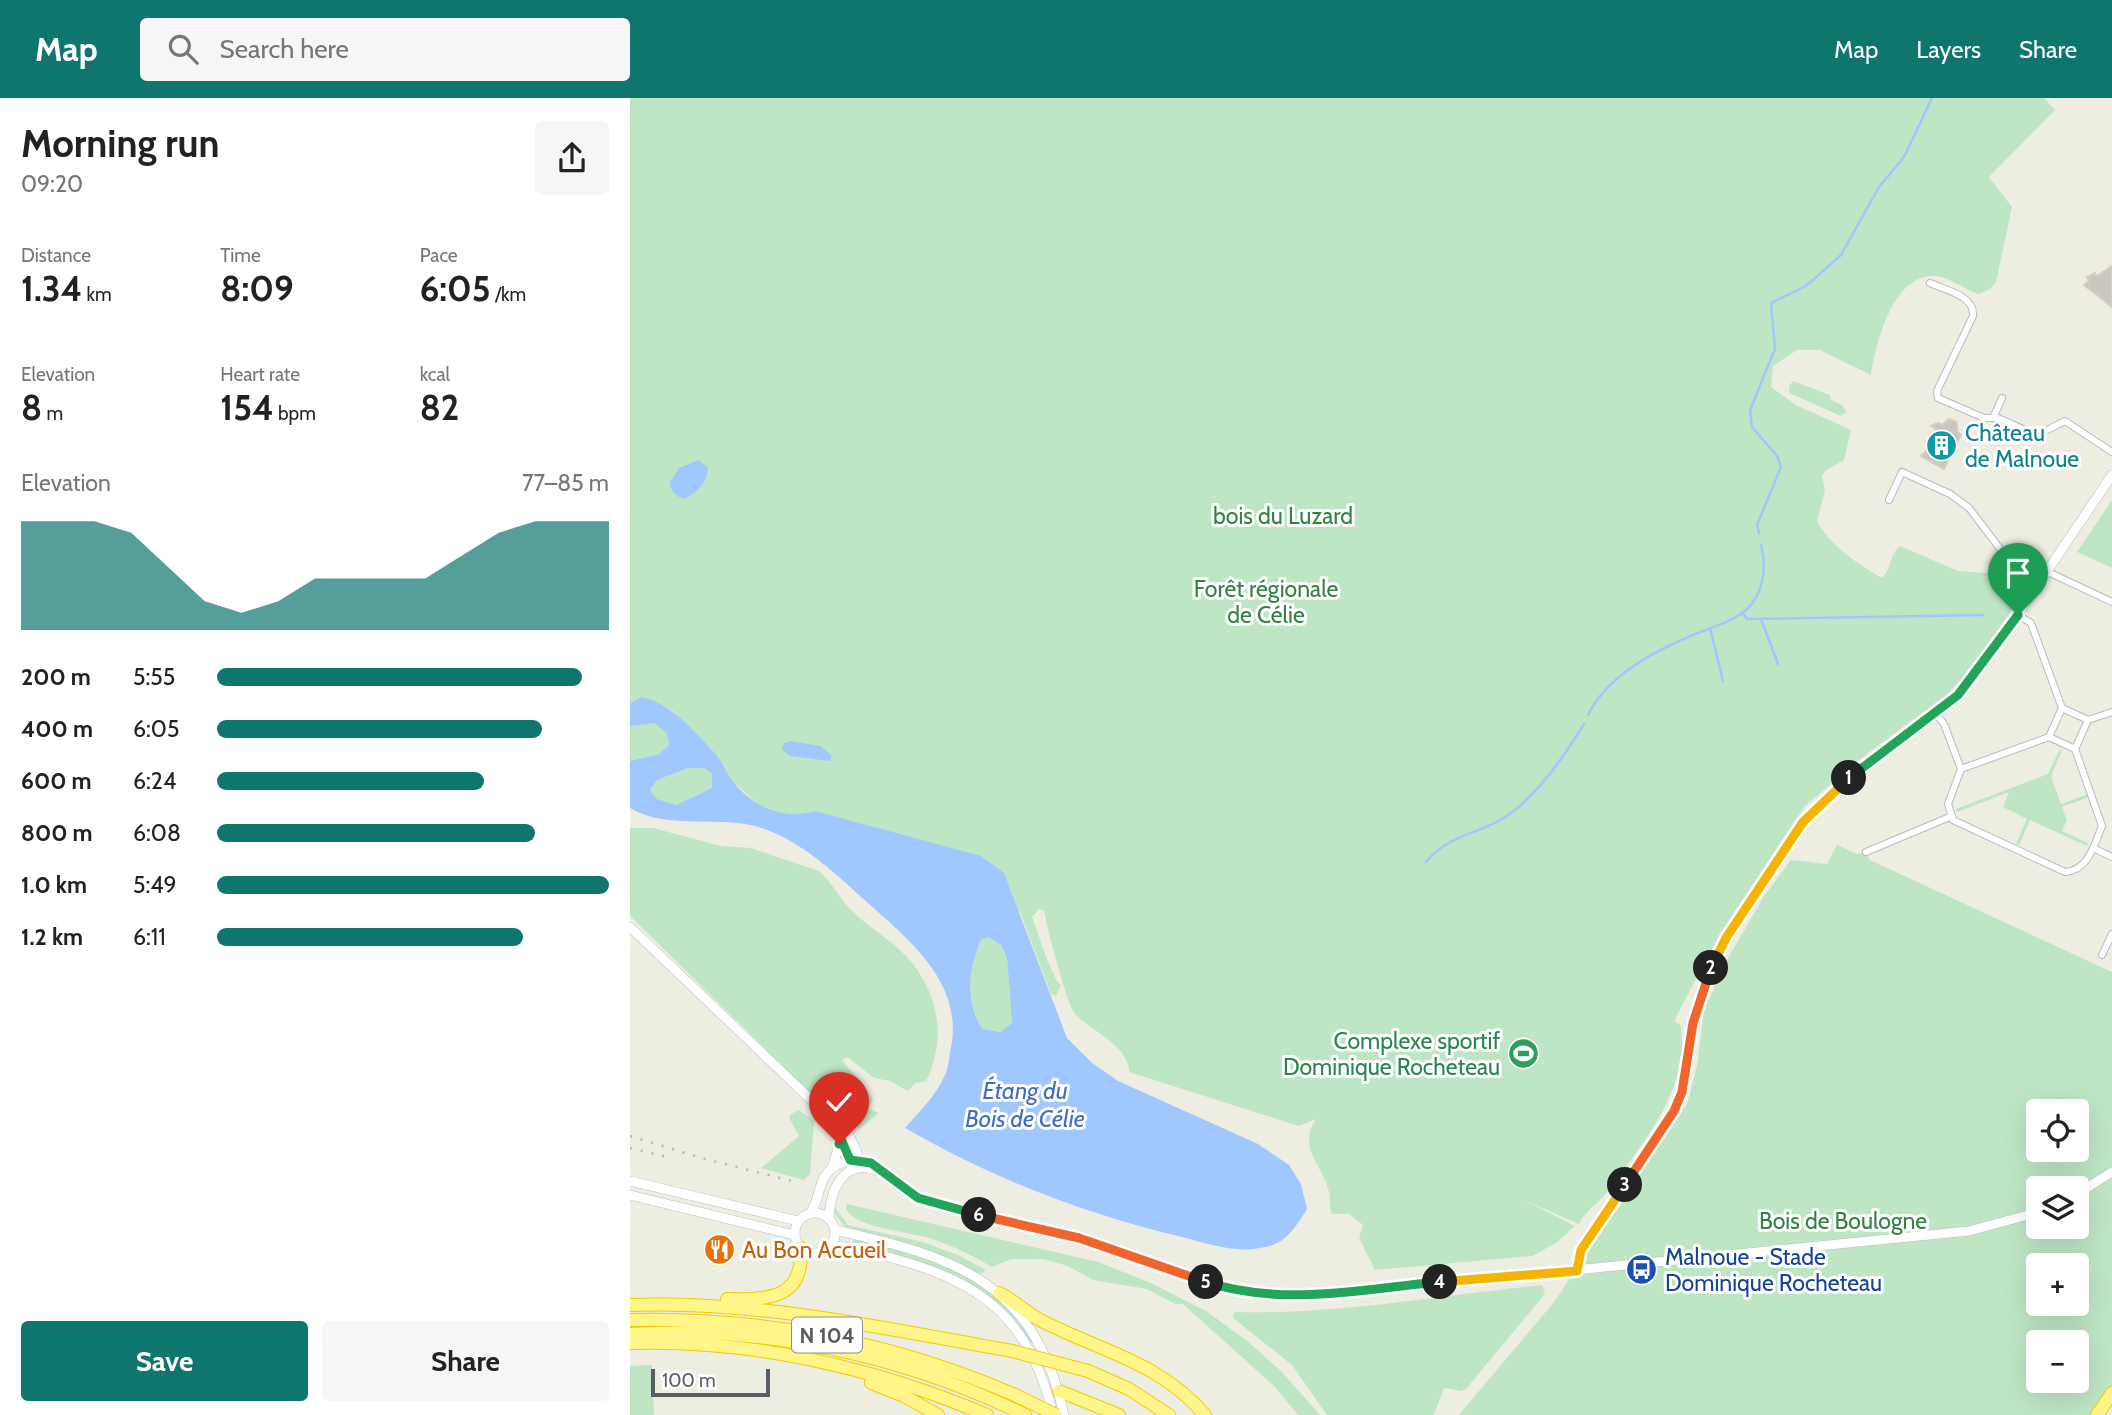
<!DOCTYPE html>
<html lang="en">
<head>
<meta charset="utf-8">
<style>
	body { margin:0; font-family:Cabin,sans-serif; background:#f6f6f6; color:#222; height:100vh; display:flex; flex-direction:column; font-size:26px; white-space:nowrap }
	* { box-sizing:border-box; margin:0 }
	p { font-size:23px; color:#767676 }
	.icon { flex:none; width:38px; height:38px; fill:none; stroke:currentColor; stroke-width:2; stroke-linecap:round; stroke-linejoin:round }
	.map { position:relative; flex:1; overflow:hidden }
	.panel { display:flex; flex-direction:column; background:#fff; width:630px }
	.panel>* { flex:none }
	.fabs { position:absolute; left:1396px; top:1001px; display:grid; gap:14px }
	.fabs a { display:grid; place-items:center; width:63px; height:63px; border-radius:7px; background:#fff; box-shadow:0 7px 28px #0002; font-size:35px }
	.scale { position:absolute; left:21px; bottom:18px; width:119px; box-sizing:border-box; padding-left:7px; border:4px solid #5b5d64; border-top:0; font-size:19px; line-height:24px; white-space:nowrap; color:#5b5d64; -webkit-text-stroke:5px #fff; paint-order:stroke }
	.pin { position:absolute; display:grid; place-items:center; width:60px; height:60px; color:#fff; margin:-72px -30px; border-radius:50% 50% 50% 0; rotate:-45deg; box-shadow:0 0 7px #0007 }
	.pin .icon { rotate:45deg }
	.km { position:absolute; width:35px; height:35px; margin:-18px; border-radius:50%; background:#222; color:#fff; font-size:19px; line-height:35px; text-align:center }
	.round { display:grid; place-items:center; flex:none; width:74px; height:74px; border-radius:7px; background:#f6f6f6 }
	.summary { display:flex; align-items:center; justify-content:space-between; height:119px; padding:0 21px }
	h1 { font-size:38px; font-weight:800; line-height:52px }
	.stats { display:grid; grid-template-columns:repeat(3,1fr); gap:10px; height:119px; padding:7px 21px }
	.stats div { display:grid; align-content:center }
	.stats b { font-size:35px; font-weight:800 }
	.stats small { font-size:19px; font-weight:400 }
	.stats p { font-size:19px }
	.chart { height:196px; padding:14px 21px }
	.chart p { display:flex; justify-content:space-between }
	.chart svg { width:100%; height:126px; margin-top:7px; fill:#0f766e; opacity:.7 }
	.button { display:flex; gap:14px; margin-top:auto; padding:14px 21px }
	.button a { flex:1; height:80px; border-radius:7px; background:#0f766e; color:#fff; font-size:28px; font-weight:800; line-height:80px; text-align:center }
	.button a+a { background:#f6f6f6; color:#222 }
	ul { padding:0 21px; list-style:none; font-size:23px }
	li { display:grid; grid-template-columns:112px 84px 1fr; align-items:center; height:52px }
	li i { height:18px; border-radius:9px; background:#0f766e }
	header { display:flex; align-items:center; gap:42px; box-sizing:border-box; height:98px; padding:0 35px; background:#0f766e; color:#fff }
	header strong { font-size:33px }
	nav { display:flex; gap:38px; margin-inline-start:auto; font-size:24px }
	.search { width:490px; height:63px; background:#f6f6f6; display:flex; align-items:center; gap:18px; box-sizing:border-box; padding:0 24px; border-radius:7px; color:#767676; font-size:26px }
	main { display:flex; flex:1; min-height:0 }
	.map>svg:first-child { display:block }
	.green { fill:#bee6c5; fill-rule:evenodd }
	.water { fill:#a1c7ff; fill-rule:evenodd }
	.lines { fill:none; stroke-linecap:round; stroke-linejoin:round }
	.stream { stroke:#a1c7ff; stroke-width:2.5 }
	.building { fill:#c9c7c0; stroke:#d3d0c1; stroke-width:2 }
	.street-casing { stroke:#babbc2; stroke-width:8 }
	.secondary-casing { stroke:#bbbdc4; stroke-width:10 }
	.highway-casing { stroke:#f0cd00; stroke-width:14 }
	.street { stroke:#fff; stroke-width:6 }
	.secondary { stroke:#fff; stroke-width:9 }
	.highway { stroke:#fff588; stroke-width:12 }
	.rail { stroke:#b6b6b7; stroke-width:2.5; stroke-dasharray:2 9; stroke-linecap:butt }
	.highway-bridge-casing { stroke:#f0cd00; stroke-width:14; stroke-linecap:butt }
	.highway-bridge { stroke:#fff588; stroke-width:12 }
	.split-1-casing { stroke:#fff; stroke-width:14 }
	.split-2-casing { stroke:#fff; stroke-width:14 }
	.split-3-casing { stroke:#fff; stroke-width:14 }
	.split-4-casing { stroke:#fff; stroke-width:14 }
	.split-5-casing { stroke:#fff; stroke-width:14 }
	.split-6-casing { stroke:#fff; stroke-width:14 }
	.split-7-casing { stroke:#fff; stroke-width:14 }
	.split-1 { stroke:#22a559; stroke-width:9 }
	.split-2 { stroke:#f5b400; stroke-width:9 }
	.split-3 { stroke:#f0652b; stroke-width:9 }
	.split-4 { stroke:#f5b400; stroke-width:9 }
	.split-5 { stroke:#22a559; stroke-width:9 }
	.split-6 { stroke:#f0652b; stroke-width:9 }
	.split-7 { stroke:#22a559; stroke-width:9 }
	.labels { text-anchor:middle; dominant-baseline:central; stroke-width:6; stroke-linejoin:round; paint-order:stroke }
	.shield { fill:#fff; stroke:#8c8e92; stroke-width:2 }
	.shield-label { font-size:21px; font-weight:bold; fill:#5b5d64 }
	.culture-label { font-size:23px; fill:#0d838f; stroke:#fff; text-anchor:start }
	.park-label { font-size:23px; fill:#328343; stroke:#fff }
	.leisure-label { font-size:23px; fill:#27864d; stroke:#fff; text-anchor:end }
	.food-label { font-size:23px; fill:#c56008; stroke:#fff; text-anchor:start }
	.transit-label { font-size:23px; fill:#164399; stroke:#fff; text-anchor:start }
	.water-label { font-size:24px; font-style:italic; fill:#416bc5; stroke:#fff }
</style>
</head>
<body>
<header>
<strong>Map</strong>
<div class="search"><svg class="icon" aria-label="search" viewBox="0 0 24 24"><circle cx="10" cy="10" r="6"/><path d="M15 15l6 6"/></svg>Search here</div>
<nav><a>Map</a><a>Layers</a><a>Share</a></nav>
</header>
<main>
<section class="panel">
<div class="summary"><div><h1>Morning run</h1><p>09:20</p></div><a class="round"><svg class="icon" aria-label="share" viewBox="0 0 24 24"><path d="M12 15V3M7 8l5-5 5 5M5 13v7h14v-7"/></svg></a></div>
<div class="stats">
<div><p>Distance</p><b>1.34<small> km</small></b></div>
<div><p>Time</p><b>8:09</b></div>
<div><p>Pace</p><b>6:05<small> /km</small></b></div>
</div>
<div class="stats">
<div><p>Elevation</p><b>8<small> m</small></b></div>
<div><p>Heart rate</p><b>154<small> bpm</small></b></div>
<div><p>kcal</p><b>82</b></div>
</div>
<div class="chart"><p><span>Elevation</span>77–85 m</p>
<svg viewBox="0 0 160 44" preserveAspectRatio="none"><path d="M0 44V6L10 6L20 6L30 10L40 22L50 34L60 38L70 34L80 26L90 26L100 26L110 26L120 18L130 10L140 6L150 6L160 6V44z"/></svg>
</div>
<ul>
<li><b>200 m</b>5:55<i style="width:93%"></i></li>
<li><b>400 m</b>6:05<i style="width:83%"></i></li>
<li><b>600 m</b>6:24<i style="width:68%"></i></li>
<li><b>800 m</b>6:08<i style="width:81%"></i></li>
<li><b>1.0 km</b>5:49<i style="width:100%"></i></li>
<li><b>1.2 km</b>6:11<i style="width:78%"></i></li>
</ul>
<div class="button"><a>Save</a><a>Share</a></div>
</section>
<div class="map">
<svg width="1482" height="1317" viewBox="0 0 1482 1317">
	<rect width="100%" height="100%" fill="#eeede2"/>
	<path class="green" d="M0,0H1414L1425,12L1359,79L1382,109L1366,184L1360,191L1348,196C1333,191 1319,178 1303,178C1262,178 1246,246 1241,277L1190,252H1167L1143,268L1141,289L1166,307L1221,332L1214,362L1196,372L1192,378L1195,393L1187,423C1201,449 1227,465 1252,480C1262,471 1259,456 1270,448L1328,473L1400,478L1386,500L1389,501L1342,571L1314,599L1234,658L1175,708L1091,834L1046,919L1045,924L1050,926C1063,987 1011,1048 977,1094C969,1105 955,1113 949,1126L896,1103L945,1128L926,1145L902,1158L745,1172L729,1140L733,1127L719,1116H702C698,1107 701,1102 699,1094C692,1066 667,1050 686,1021L669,1028L499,974C500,949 462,933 446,917C437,908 417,829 414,813L409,811L402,819C408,834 422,881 431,887L426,898L421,896L390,814L185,713L170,718L148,715L128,706L102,683L85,655L43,613L13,599L0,605Z
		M1163,283L1200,297L1201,302L1212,307L1216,314L1211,318L1159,295V288Z
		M1482,402V470L1447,454Z
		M25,624L37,636L39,647L29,656L0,663V628Z
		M1430,651L1432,652L1421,678L1431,706L1458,696L1459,699L1432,709L1437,722L1432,733L1458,745L1457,748L1400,722L1389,747L1386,746L1397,721L1373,709L1379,694L1327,714L1326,711L1418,676Z
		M58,670H74L82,676V690L46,707L27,701L20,692L27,682Z
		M0,730H23L91,748L121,750L189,773C203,785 210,802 223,814C240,830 261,842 277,859C309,894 317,941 296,983L285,985L278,993L260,983L244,980L217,959L212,962C224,978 234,984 243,1002L238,1011L249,1015L229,1031L201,1015L0,818Z
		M1207,747L1227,756L1236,754L1240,762L1482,874V1288L1462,1317H829L924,1204L1057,1006L1067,968L1074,912L1097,862L1134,798L1161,762L1197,766ZM1409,1013H1447V1052H1409ZM1409,1090H1447V1129H1409ZM1409,1167H1447V1206H1409ZM1409,1244H1447V1283H1409Z
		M358,839L371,847L377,860L382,926L370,934L353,931C335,905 338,871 351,842Z
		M169,1012L184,1023L180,1076L174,1082L131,1070L169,1038L159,1020L161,1016Z
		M217,1106L468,1164L521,1185L576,1213L616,1242L650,1272L690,1317H668L645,1289L553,1206H545L517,1191L463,1182L438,1168L413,1161H381L362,1169C343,1158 323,1148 302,1141C278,1133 232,1132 216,1112Z
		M204,1108L218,1127L293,1144L330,1158L356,1172L351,1176L295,1151L216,1130L205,1116Z
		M223,1141C276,1154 332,1166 374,1204C386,1214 395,1230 405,1242L401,1245C357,1177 295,1164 222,1145Z
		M912,1187L915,1196L836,1291L831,1293L814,1290L804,1317H697L662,1267L603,1220L604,1214C705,1217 811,1197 912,1187Z
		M22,1267L24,1317H0V1268Z"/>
	<path class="water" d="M68,362L78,369C77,385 69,393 54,401C45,398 41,394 40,384L49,370Z
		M12,599C42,606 63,632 83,653C91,661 95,672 101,681C120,707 153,723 185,713L351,758L374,775L437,940L462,965L488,983L628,1046L659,1067L671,1086L677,1111C666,1128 657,1145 635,1149C607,1156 579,1146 552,1139C454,1116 362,1080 275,1030C289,1014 305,999 314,979C318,972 319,962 320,954C336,888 282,844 238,805C207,777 175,746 135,731C95,716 37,733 0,710V663L29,656L39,647L37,636L25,625L0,628V605ZM58,670H74L82,676V690L46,707L27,701L20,692L27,682ZM358,839L371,847L377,860L382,925L370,934L353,931C335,906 338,871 351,842Z
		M161,643L191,648L202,658L200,663L160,658L152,652L154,645Z"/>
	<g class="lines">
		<path class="stream" d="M1129,435L1127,427L1151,369L1147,358L1122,329L1120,312L1145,251L1141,205L1176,188L1211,157L1249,89L1274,59L1302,0
			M1112,514L1117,521L1353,517
			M1131,521L1148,566
			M1080,530L1093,583
			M958,617C977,578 1024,553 1063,537C1080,530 1102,524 1116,512C1134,496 1137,468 1131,447
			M796,764C816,738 848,736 874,720C908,697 933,660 954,626"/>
	</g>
	<path class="building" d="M1482,168V209L1454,187L1459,183L1457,179L1465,175L1467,178Z
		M1319,321L1327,324V333L1331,337L1314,371L1291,358L1296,353L1306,331L1301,328L1308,325L1312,327Z"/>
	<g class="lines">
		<defs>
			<path id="street" d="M1300,185C1316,192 1345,198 1343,218L1307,293L1308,300L1354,320H1368L1404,336L1411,335L1435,323L1482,354
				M1363,320L1372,300
				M1259,402L1272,374L1320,396L1339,410L1371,452L1482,504
				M1388,517L1401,525L1432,610
				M1432,610L1458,622L1445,651L1419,639Z
				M1306,616L1314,626L1331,671L1318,706L1323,722L1435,774C1459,772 1464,747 1472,728L1445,651
				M1458,622L1482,614
				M1331,671L1419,639
				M1463,750L1482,759
				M1236,754L1322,718
				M1472,857L1482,836"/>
			<path id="secondary" d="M0,829L219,1038L227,1054L223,1071
				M202,1025L222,1066
				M202,1070L211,1041
				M0,1083L168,1123
				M1447,1096L1482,1074
				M0,1097L164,1137
				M165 1135a20 20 0 1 1 40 0a20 20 0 1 1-40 0Z
				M180,1115C189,1104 188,1089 195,1078C208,1059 233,1058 250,1071
				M199,1120C201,1086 218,1055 256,1077C272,1086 284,1098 302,1106L449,1140L593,1189L642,1198L703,1196L1339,1133L1409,1114
				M205,1132C326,1159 405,1184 434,1317
				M200,1148C224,1148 247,1156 269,1162C357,1186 402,1227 423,1317
				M947,1173V1163L952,1152L1044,1013L1057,973L1067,909L1085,861L1157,746L1187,708L1207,689L1306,616L1336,588L1368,546L1482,377"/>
			<path id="highway" d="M369,1195C384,1202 395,1214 410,1222C469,1253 529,1263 575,1317
				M97,1201C137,1202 176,1201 170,1149
				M0,1207C129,1202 256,1231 382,1253
				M0,1222C134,1219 262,1244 385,1297
				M0,1236C134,1227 275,1258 395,1317
				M0,1245C121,1241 246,1270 357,1317
				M458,1273L499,1291L539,1317
				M241,1285L274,1298L308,1317
				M429,1293L489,1317
				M1467,1317L1482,1295"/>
		</defs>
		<use href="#street" class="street-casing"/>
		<use href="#secondary" class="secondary-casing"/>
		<use href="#highway" class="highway-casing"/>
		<use href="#street" class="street"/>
		<use href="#secondary" class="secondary"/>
		<use href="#highway" class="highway"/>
		<path class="rail" d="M0,1038L75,1061L162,1083
			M0,1050L37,1059"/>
		<defs>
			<path id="highway-bridge" d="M382,1253L458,1273
				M385,1297L426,1317"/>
		</defs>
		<use href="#highway-bridge" class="highway-bridge-casing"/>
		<use href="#highway-bridge" class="highway-bridge"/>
	</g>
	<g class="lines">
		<defs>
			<path id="split-1" d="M1219,680L1328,597L1388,517"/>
			<path id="split-2" d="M1081,870L1096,840L1173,724L1219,680"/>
			<path id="split-3" d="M995,1087L1044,1013L1052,994L1063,925L1081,870"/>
			<path id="split-4" d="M810,1184L947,1173L951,1152L995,1087"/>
			<path id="split-5" d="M576,1184C655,1209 729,1191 810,1184"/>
			<path id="split-6" d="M349,1117L449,1140L576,1184"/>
			<path id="split-7" d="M209,1046L211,1041L220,1062L241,1065L288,1100L349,1117"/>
		</defs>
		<use href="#split-1" class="split-1-casing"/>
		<use href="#split-2" class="split-2-casing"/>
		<use href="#split-3" class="split-3-casing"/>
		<use href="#split-4" class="split-4-casing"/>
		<use href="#split-5" class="split-5-casing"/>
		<use href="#split-6" class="split-6-casing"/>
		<use href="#split-7" class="split-7-casing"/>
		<use href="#split-1" class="split-1"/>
		<use href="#split-2" class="split-2"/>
		<use href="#split-3" class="split-3"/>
		<use href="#split-4" class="split-4"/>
		<use href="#split-5" class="split-5"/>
		<use href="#split-6" class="split-6"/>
		<use href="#split-7" class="split-7"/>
	</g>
	<defs>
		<symbol id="building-disc" viewBox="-11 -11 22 22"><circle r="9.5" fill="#0f9aa8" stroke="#fff"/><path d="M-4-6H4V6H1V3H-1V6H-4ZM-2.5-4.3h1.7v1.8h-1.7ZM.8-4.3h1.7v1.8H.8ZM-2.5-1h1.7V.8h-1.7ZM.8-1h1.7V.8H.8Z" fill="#fff"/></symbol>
		<symbol id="stadium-disc" viewBox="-11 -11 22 22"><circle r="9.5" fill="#2e9e5b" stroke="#fff"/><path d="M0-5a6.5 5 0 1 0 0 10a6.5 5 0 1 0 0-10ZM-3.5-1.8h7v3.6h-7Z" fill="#fff"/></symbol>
		<symbol id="restaurant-disc" viewBox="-11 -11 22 22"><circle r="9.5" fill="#e8710a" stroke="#fff"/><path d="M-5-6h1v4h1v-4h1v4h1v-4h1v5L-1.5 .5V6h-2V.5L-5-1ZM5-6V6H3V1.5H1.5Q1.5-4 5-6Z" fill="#fff"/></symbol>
		<symbol id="bus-disc" viewBox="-11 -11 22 22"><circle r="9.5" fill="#1a4fb4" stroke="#fff"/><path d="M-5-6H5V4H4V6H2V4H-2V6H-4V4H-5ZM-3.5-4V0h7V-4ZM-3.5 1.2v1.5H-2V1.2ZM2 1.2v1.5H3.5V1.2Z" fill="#fff"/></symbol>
	</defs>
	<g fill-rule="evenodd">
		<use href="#building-disc" x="1294" y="330" width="35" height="35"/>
		<use href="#stadium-disc" x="876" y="938" width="35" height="35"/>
		<use href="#restaurant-disc" x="72" y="1134" width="35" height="35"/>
		<use href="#bus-disc" x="994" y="1154" width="35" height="35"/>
	</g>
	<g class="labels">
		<rect class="shield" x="162" y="1219.5" width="70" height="35" rx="5"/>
		<g class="shield-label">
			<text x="197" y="1237">N 104</text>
		</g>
		<g class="culture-label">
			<text x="1335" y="335">Château<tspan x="1335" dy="26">de Malnoue</tspan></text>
		</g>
		<g class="park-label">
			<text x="653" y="418">bois du Luzard</text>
			<text x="636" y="491">Forêt régionale<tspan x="636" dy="26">de Célie</tspan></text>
			<text x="1213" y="1123">Bois de Boulogne</text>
		</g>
		<g class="leisure-label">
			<text x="870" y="943">Complexe sportif<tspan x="870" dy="26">Dominique Rocheteau</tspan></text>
		</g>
		<g class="food-label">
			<text x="112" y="1152">Au Bon Accueil</text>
		</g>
		<g class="transit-label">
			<text x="1035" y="1159">Malnoue - Stade<tspan x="1035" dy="26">Dominique Rocheteau</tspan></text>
		</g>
		<g class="water-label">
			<text x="395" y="992">Étang du<tspan x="395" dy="28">Bois de Célie</tspan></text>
		</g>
	</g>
</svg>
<div class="fabs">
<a><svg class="icon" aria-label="locate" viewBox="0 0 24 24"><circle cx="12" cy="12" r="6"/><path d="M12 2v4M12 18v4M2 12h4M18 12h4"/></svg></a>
<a><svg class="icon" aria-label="layers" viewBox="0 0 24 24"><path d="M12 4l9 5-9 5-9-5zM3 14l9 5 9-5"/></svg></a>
<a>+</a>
<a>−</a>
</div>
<div class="scale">100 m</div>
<div class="pin" style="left:1388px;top:517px;background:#1e9e55"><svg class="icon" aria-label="arrive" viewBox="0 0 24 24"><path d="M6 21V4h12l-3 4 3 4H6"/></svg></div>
<div class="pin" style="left:209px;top:1046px;background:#d93025"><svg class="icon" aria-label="check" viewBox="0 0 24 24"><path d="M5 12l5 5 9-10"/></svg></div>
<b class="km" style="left:1219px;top:680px">1</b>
<b class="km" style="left:1081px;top:870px">2</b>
<b class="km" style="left:995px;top:1087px">3</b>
<b class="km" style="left:810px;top:1184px">4</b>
<b class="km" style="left:576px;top:1184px">5</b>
<b class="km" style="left:349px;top:1117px">6</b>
</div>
</main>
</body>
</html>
